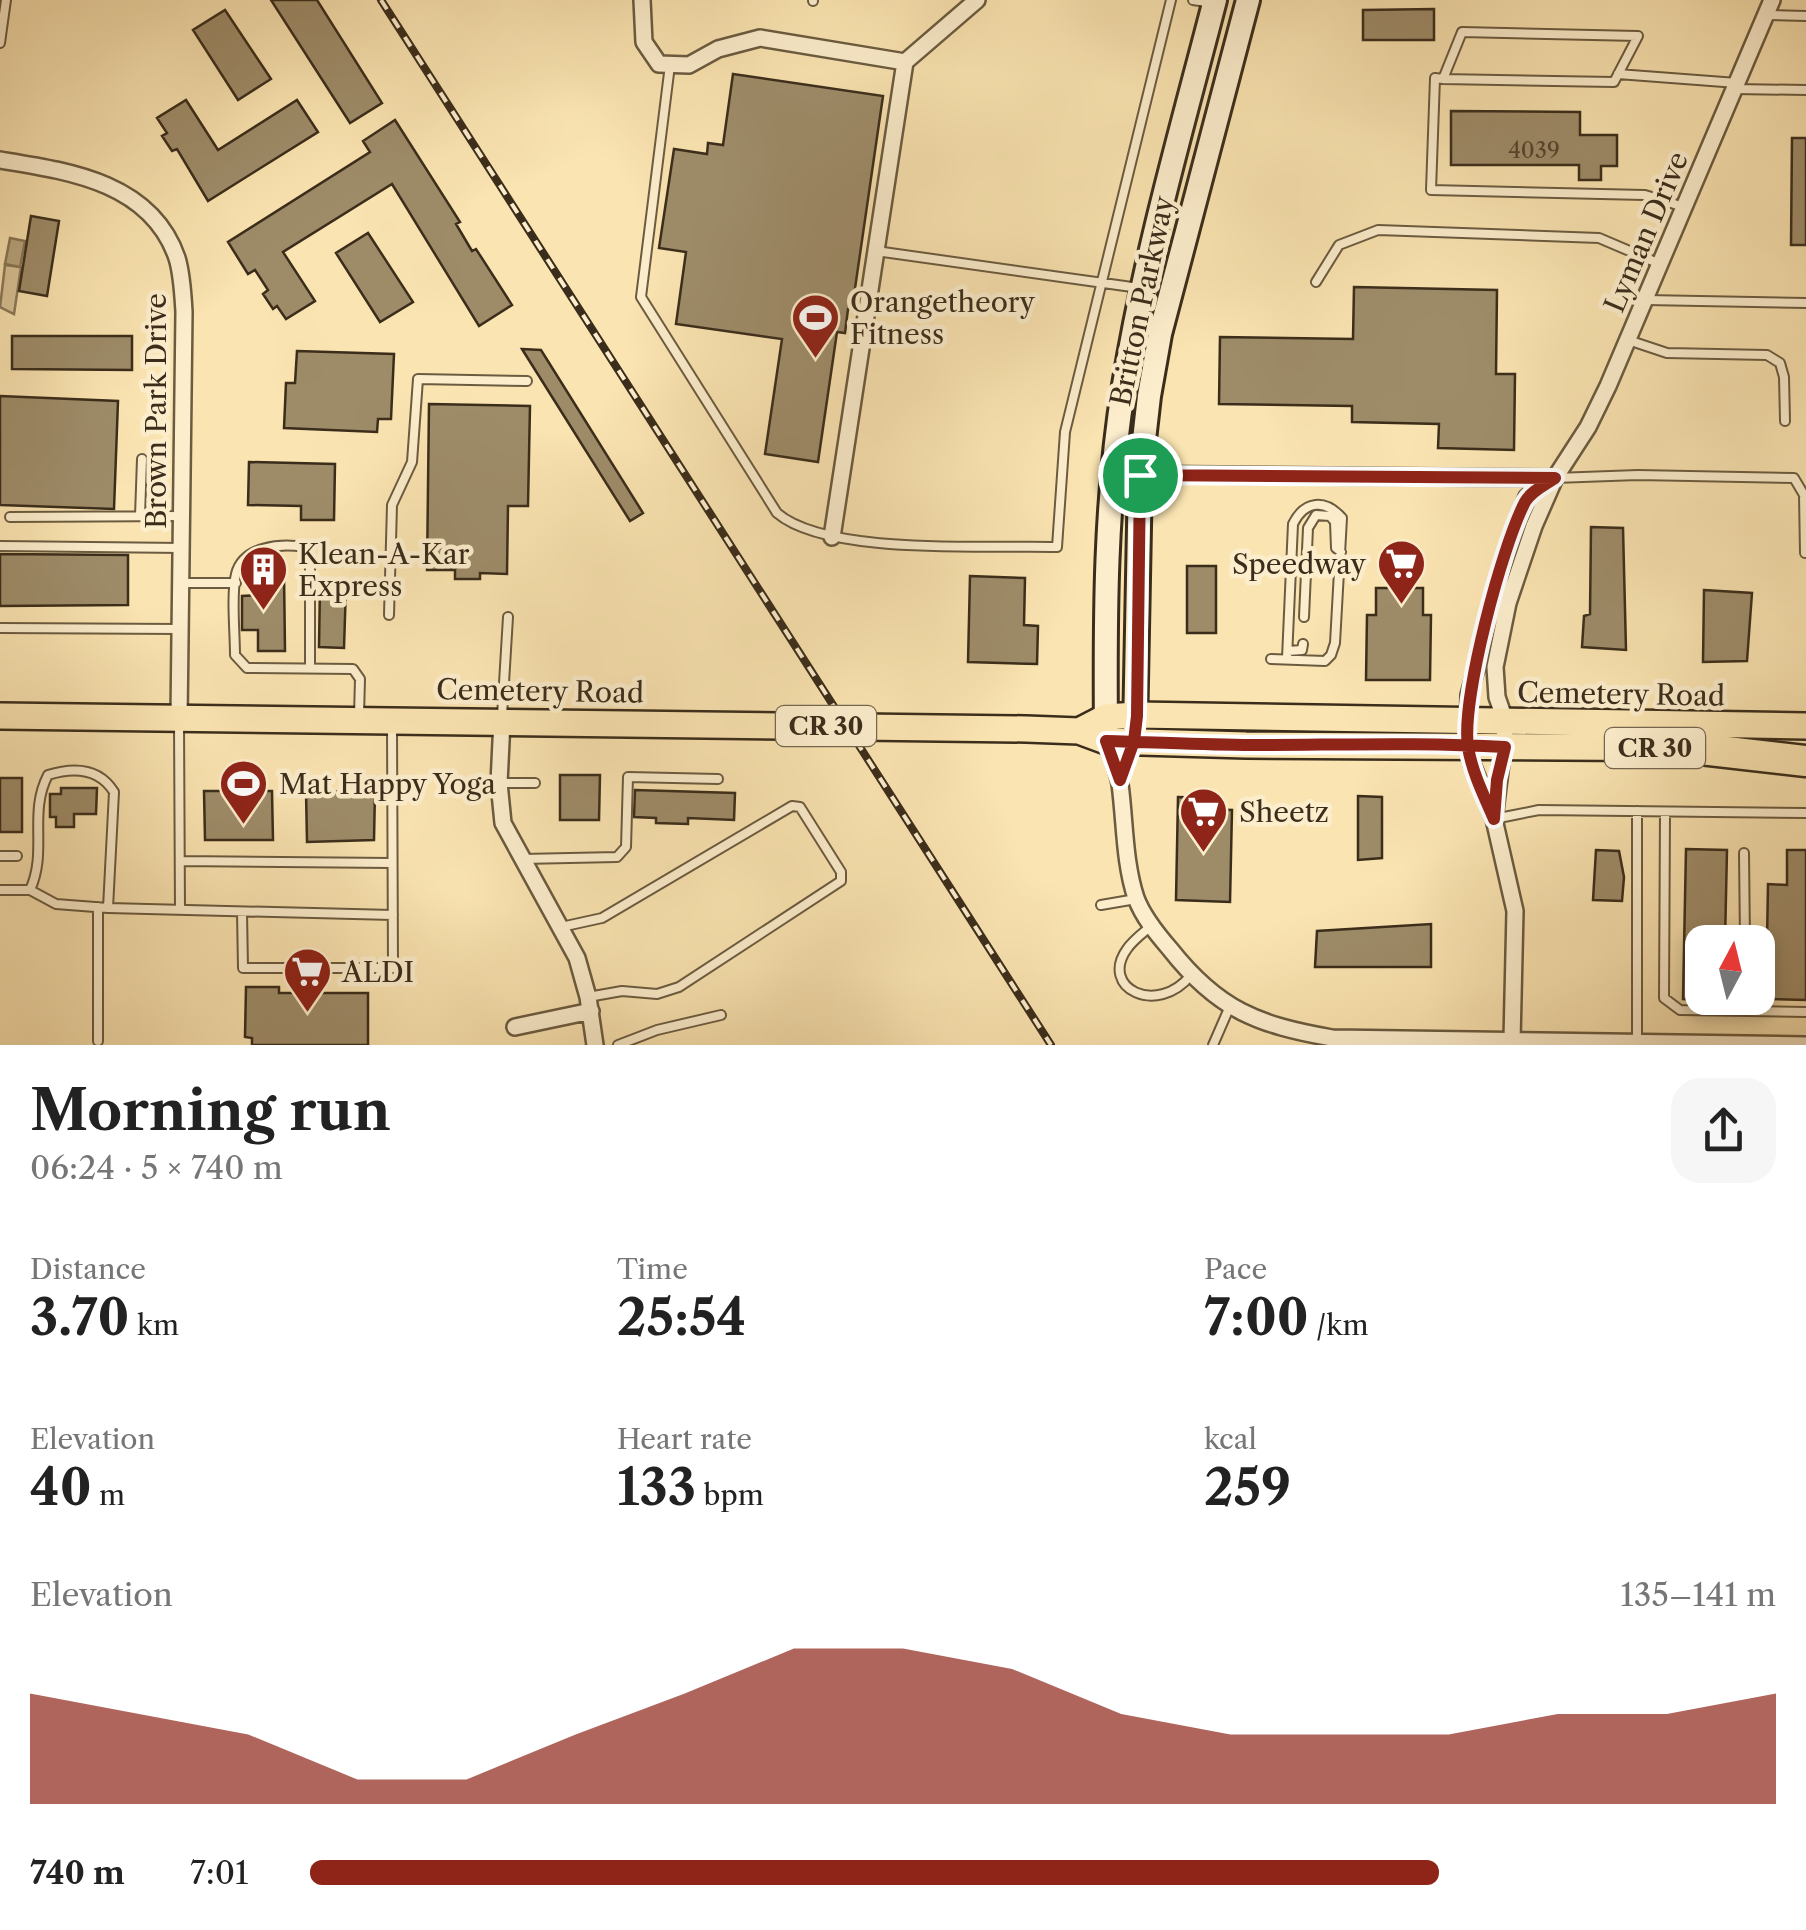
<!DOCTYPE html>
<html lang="en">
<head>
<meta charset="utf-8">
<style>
	body { margin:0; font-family:"Libre Caslon Text",serif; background:#f6f6f6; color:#222; height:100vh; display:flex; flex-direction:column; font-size:38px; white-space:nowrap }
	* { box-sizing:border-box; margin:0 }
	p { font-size:32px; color:#767676 }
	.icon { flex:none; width:55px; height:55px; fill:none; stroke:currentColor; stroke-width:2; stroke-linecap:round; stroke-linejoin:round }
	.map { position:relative; height:1045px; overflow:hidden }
	.drawer { display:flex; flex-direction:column; background:#fff; flex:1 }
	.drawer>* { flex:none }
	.needle { width:65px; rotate:7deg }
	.fabs { position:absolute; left:1685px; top:925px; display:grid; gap:20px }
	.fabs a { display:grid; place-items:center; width:90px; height:90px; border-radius:20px; background:#fff; box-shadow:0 5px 15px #0003; font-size:50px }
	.pin { position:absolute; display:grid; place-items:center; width:85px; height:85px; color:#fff; margin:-42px; border:5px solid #fff; border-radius:50%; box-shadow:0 2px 10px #0007 }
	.round { display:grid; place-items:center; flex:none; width:105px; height:105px; border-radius:30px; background:#f6f6f6 }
	.summary { display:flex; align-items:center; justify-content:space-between; height:170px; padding:0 30px }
	h1 { font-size:55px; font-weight:700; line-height:75px }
	.figures { display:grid; grid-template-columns:repeat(3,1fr); gap:15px; height:170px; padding:10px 30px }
	.figures div { display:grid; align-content:center }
	.figures b { font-size:50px; font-weight:700 }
	.figures small { font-size:28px; font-weight:400 }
	.figures p { font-size:28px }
	.chart { height:280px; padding:20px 30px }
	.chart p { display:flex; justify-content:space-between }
	.chart svg { width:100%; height:180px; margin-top:10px; fill:#8f2418; opacity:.7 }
	ul { padding:0 30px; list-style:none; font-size:32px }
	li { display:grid; grid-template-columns:160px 120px 1fr; align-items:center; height:75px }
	li i { height:25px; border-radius:12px; background:#8f2418 }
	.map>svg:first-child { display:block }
	.green { fill:#dac598; stroke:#8a795a; stroke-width:2.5 }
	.water { fill:#b9a67e; stroke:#877656; stroke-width:2.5 }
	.building { fill:#9e8c69; stroke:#3b2d1b; stroke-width:2.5 }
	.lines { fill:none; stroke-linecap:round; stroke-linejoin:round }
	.service-casing { stroke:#6b5b40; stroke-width:12 }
	.minor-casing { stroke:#6b5b40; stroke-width:20 }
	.secondary-casing { stroke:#3b2d1b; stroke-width:28 }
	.primary-casing { stroke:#3b2d1b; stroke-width:30 }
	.motorway-casing { stroke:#3b2d1b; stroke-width:35 }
	.service { stroke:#fcedcc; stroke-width:8 }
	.minor { stroke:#fcedcc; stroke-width:15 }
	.secondary { stroke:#fcedcc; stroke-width:22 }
	.primary { stroke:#fae4b1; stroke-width:25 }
	.motorway { stroke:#fae4b1; stroke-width:30 }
	.rail-casing { stroke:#3b2d1b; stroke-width:8 }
	.rail { stroke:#fcedcc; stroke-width:4; stroke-dasharray:11; stroke-linecap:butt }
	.route-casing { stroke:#fff; stroke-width:20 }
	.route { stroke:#8f2418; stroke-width:12 }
	.labels { text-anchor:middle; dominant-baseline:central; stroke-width:9; stroke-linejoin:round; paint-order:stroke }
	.number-label { font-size:22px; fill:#54452e }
	.shield { fill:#fcedcc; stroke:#756750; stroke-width:2.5 }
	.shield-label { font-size:25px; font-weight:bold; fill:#3b2d1b }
	.street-label { font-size:28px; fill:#3b2d1b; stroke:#fcedcc }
	.poi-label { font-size:28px; fill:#3b2d1b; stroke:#fcedcc; text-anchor:start }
</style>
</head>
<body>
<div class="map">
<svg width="1806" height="1045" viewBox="0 0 1806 1045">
	<rect width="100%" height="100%" fill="#fae4b1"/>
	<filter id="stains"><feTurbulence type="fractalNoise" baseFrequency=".002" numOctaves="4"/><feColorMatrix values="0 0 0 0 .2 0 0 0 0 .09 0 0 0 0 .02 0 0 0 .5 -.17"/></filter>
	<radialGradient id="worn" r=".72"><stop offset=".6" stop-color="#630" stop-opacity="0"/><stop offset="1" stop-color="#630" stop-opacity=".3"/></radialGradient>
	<path class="green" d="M5,265L21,267L14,314L0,307Z"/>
	<path class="water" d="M10,238L25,241L20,267L5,264Z"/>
	<path class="building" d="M271,0H317L382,103L350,123Z
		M1434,9V40H1363V10Z
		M225,10L271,79L238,100L193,30Z
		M733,74L883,96L852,309H848L845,333L837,332L818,462L765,454L782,339L676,324L686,252L659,248L674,149L707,154L708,143L723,145Z
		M186,100L218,150L297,100L318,132L208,201L177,149L172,151L162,136L167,133L157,118Z
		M1451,111L1580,112V135H1617V166H1601V180H1579V165H1451Z
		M395,120L460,222L456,224L472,251L476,249L512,305L479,326L392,184L283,252L315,301L286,319L277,306L273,309L263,294L268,290L255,270L248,274L228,242L370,152L363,141Z
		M1792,138H1806V245H1791Z
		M31,216L59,221L47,296L19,291Z
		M368,233L413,302L380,322L336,253Z
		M1354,287L1497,290L1496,374H1515L1514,450L1438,448L1439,424L1352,422V406L1219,404L1220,337L1353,339Z
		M12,336H132V370L12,369Z
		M522,349L541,350L643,513L630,521Z
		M297,351L394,354L391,419H378L377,432L284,428L286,383H295Z
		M0,396L118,401L114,509L0,505Z
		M429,404L530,406L528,506H508L507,574L480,573V579H455V570H427Z
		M249,462L335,464L334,520H301V506L248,505Z
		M1591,527L1623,528L1626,650L1582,647L1584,616L1590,614Z
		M0,554L128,555V605L0,606Z
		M1187,566H1216V633H1187Z
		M258,573H284L285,651H258V630H242V596L259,595Z
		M970,576L1025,578L1024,625L1038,626L1037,664L968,662Z
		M320,586H346L344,648L319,647Z
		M1376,588H1423V615H1431L1430,680H1366L1367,615H1376Z
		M1704,590L1752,593L1747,661L1703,662Z
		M560,775H600L599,820H560Z
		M0,778H22V832H0Z
		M61,788H97L96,814H74V827H56V817H50V794H61Z
		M635,790L735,793L734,820L688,818V824L656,823V818L634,817Z
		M204,791H272L273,840H205Z
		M375,791L374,840L307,842L306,792Z
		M1358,796L1382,797V858L1358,860Z
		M1178,797L1204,798V809L1232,810L1230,902L1176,900Z
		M1686,849L1727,850L1725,942H1702V1000L1683,999Z
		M1596,850L1619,851L1624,877L1622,901L1593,900Z
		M1787,850H1806V1000L1766,999L1768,884L1787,885Z
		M1431,924V967H1315L1317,931Z
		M246,987H279V993H368V1045H252V1038L245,1037Z"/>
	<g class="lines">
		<defs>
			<path id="service" d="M813,0V1
				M1193,0L1213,3
				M1766,15L1806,16
				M0,43L6,0
				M670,65L641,297L777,513C827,556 989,545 1057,547L1065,432L1171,0
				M1618,74L1737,83
				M1443,79L1462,32L1638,36L1614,82L1443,79L1435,78L1431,190L1645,195L1684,207
				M1734,89L1806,90
				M876,251L1139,288
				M1316,282L1339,245L1378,230L1599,238L1660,264
				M1646,300L1806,303
				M1628,340L1667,353L1767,355L1780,363L1784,377L1785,421
				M1555,478L1638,475L1794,478L1804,495L1805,553
				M140,516L142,459
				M10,517L182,516
				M0,546L182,548
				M181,583H236
				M389,615L392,505L412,462L418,379L527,381
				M1304,617L1308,528L1316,515L1330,516L1335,522L1336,548L1341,552
				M0,628L180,629
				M1288,651L1302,650L1303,644
				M1271,659L1325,661L1331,655L1335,643L1342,518C1325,499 1305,500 1293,524L1287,658
				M310,668V561L304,547C281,543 243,546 236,574C231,595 235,632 235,655L247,668L353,669L360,679L359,715
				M502,716L508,617
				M179,723L180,910
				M499,783H535
				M1665,812L1664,998L1680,1010L1806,1012
				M1494,819L1539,810L1806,813
				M1744,853L1745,942
				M0,856H17
				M522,859L617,857L626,847L628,777L718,779
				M180,861L392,863
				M0,890H30L56,904L108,908L393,915
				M30,890C48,851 28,813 48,775C74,767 99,768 114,792L108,908
				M1101,905L1136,899
				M98,907V1041
				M242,912L243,968H393L392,724
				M1151,926C1143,933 1133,940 1127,949C1099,988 1157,1017 1191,975
				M561,927L602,918L792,806L800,807L841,872V881L679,987L657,994L622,991L588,997
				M1637,1042V811
				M618,1045L657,1030L721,1015
				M1213,1045L1230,1006"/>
			<path id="minor" d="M642,0L644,42L659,64L689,65L718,49L760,38L905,62
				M0,160C68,171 151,182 177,258C182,274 183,295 184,312L179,718
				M1112,474L1553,478
				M832,537L905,62L977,0
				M502,721L499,783L503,823L577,958L588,997L595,1045
				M1106,741C1111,755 1118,770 1120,784C1125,821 1124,862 1136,898C1143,917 1157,934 1170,949C1218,1010 1258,1025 1332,1038L1806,1045
				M1494,819L1506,723L1497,697L1495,667L1508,603L1534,526L1555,478L1588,427L1608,386L1772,0
				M515,1027L591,1011
				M1512,1040L1515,911L1494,819L1472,764L1468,745L1469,695L1511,538L1527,497L1553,479"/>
			<path id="secondary" d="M1135,733L1140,475L1149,396L1160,334L1248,0
				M1106,735C1105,618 1105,501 1124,385C1145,255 1182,128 1215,0"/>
			<path id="primary" d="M0,716L1026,729L1079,731L1106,741L1246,745L1711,748
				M1079,731L1106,717L1137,715L1806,726"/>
			<path id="motorway" d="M1692,748L1806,761"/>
		</defs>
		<use href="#service" class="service-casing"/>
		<use href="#minor" class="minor-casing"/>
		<use href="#secondary" class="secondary-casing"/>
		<use href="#primary" class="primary-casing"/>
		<use href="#motorway" class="motorway-casing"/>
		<use href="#service" class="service"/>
		<use href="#minor" class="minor"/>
		<use href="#secondary" class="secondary"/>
		<use href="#primary" class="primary"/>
		<use href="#motorway" class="motorway"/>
		<defs>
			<path id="rail" d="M381,0L1051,1045"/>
		</defs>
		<use href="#rail" class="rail-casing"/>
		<use href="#rail" class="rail"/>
	</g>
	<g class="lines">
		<defs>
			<path id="route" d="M1140,475L1137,716L1134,741L1120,780L1106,741C1154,742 1203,745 1251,745C1336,745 1421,742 1505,747L1497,780L1494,819C1484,796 1472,772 1468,747C1461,699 1502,546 1525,502C1531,491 1545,485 1555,478L1140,475"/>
		</defs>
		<use href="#route" class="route-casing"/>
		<use href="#route" class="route"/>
	</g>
	<defs>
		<symbol id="stadium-pin" viewBox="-11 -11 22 30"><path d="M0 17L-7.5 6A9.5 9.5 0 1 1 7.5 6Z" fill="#8f2418" stroke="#fcedcc"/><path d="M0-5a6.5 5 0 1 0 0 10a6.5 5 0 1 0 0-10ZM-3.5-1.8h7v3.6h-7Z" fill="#fff"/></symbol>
		<symbol id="supermarket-pin" viewBox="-11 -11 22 30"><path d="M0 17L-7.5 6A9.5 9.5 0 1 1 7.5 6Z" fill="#8f2418" stroke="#fcedcc"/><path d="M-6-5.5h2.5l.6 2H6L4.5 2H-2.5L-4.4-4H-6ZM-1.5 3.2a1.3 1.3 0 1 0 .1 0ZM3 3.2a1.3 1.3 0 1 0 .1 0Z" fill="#fff"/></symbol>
		<symbol id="building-pin" viewBox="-11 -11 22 30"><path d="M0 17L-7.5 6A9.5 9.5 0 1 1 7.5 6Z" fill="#8f2418" stroke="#fcedcc"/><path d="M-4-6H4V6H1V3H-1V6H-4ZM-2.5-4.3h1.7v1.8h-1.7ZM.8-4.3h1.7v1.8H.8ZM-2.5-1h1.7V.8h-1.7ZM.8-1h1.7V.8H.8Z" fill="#fff"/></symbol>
	</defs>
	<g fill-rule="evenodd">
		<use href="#stadium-pin" x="788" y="290" width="55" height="75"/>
		<use href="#supermarket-pin" x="1374" y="536" width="55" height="75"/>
		<use href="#building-pin" x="236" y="542" width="55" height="75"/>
		<use href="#stadium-pin" x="216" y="756" width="55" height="75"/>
		<use href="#supermarket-pin" x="1176" y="784" width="55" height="75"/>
		<use href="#supermarket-pin" x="280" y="944" width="55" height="75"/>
	</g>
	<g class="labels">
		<g class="number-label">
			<text x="1534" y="150">4039</text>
		</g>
		<g class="shield">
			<rect x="776" y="706" width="100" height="40" rx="8"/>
			<rect x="1605" y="728" width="100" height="40" rx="8"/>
		</g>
		<g class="shield-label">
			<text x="826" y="726">CR 30</text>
			<text x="1655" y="748">CR 30</text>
		</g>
		<g class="street-label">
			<text transform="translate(1646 232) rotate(-67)">Lyman Drive</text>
			<text transform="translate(1142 301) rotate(-78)">Britton Parkway</text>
			<text transform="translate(156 411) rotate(-90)">Brown Park Drive</text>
			<text transform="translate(540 691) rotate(1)">Cemetery Road</text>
			<text transform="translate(1621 694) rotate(1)">Cemetery Road</text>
		</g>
		<g class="poi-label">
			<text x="850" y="302">Orangetheory<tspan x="850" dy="32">Fitness</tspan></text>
			<text x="298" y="554">Klean-A-Kar<tspan x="298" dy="32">Express</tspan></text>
			<text x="1366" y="564" text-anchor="end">Speedway</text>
			<text x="279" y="784">Mat Happy Yoga</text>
			<text x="1239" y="812">Sheetz</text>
			<text x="342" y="972">ALDI</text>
		</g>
	</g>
	<rect width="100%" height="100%" filter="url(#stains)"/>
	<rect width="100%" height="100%" fill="url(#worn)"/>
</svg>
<div class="fabs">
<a><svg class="needle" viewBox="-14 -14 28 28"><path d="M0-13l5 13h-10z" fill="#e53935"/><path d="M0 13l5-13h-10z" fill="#767676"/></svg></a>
</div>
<div class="pin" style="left:1140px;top:475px;background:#1e9e55"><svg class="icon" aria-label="arrive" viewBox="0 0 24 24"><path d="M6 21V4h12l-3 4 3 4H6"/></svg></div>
</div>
<section class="drawer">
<div class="summary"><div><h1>Morning run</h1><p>06:24 · 5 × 740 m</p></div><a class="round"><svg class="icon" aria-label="share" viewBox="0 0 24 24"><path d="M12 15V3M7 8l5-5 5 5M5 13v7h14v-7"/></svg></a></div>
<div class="figures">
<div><p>Distance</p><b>3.70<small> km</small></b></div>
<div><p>Time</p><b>25:54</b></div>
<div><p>Pace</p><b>7:00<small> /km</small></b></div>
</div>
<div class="figures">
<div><p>Elevation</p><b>40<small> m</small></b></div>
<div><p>Heart rate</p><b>133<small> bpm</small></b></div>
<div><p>kcal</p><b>259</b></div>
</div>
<div class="chart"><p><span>Elevation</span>135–141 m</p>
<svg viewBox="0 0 160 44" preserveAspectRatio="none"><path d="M0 44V17L10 22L20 27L30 38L40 38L50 27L60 17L70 6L80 6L90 11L100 22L110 27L120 27L130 27L140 22L150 22L160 17V44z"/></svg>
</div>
<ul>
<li><b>740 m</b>7:01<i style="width:77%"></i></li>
</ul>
</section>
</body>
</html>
